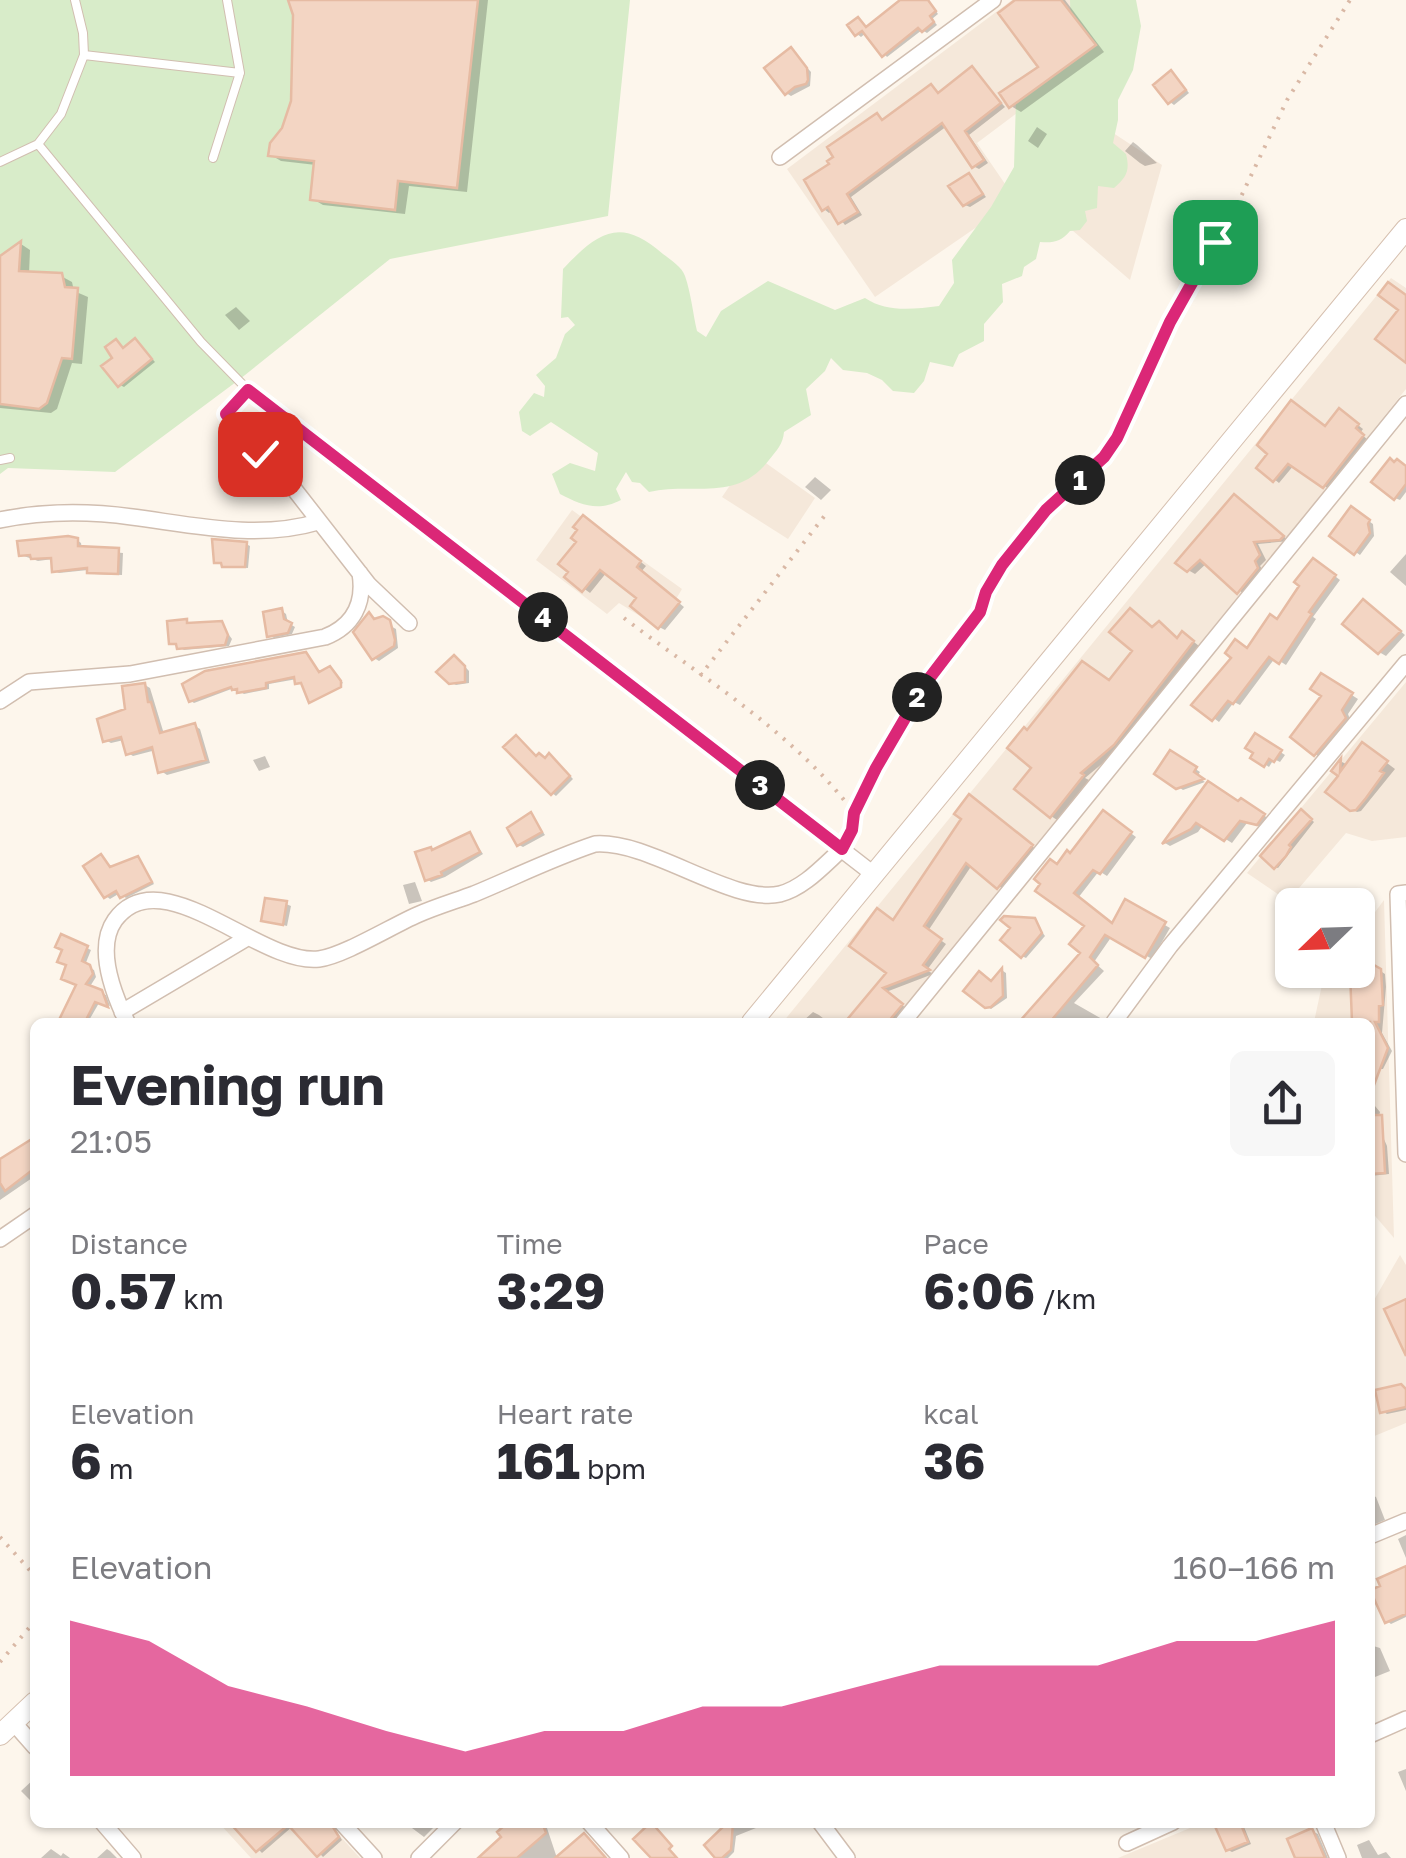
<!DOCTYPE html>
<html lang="en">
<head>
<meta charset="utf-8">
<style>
	body { margin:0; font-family:"Golos Text",sans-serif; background:#f7f7f7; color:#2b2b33; height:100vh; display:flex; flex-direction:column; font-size:38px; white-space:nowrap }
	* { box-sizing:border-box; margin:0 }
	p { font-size:32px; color:#7c7c81 }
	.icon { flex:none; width:55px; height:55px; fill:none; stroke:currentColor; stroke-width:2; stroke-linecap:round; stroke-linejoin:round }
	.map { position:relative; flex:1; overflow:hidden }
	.drawer { position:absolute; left:30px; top:1018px; width:1345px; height:810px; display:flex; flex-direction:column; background:#fff; border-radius:15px; box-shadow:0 2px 8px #0004 }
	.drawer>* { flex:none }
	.needle { width:65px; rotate:247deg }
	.controls { position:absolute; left:1275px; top:888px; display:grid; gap:20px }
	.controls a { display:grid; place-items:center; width:100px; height:100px; border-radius:15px; background:#fff; box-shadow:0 2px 8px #0004; font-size:50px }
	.pin { position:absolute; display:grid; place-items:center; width:85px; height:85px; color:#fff; margin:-42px; border-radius:20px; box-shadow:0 5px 15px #0006 }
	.km { position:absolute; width:50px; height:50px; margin:-25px; border-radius:50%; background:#222; color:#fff; font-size:28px; line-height:50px; text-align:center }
	.round { display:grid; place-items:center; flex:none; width:105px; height:105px; border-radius:15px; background:#f7f7f7 }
	.overview { display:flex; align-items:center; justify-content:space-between; height:170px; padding:0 40px }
	h1 { font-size:55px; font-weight:700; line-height:75px }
	.figures { display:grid; grid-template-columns:repeat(3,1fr); gap:15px; height:170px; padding:10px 40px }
	.figures div { display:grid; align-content:center }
	.figures b { font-size:50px; font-weight:700 }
	.figures small { font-size:28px; font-weight:400 }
	.figures p { font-size:28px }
	.chart { height:280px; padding:20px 40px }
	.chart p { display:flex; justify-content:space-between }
	.chart svg { width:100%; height:180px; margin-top:10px; fill:#db2777; opacity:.7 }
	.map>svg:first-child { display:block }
	.residential { fill:#f5e8da }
	.green { fill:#d8ecc9 }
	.shadow { fill:#0003 }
	.building { fill:#f3d5c3; stroke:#e6bba3; stroke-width:2.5 }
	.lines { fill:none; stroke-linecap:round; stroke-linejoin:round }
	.service-casing { stroke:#d1beb0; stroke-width:10 }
	.minor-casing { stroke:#d1beb0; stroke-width:18 }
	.secondary-casing { stroke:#d6c0b0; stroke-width:22 }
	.path { stroke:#d9b8a5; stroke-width:4; stroke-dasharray:2.5 8; stroke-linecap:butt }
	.service { stroke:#fff; stroke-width:8 }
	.minor { stroke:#fff; stroke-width:15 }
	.secondary { stroke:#fff; stroke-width:20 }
	.route-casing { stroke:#fff; stroke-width:20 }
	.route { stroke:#db2777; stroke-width:12 }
</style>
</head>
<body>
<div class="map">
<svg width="1406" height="1858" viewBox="0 0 1406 1858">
	<rect width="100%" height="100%" fill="#fdf6ec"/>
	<path class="residential" d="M1012,0H1080L1109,44L977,143L1016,200L875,297L787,169Z
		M1101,125L1162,165L1130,280L1058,218Z
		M1391,278L1406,288V389L898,1022H783Z
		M752,453L815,498L788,539L722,497Z
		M572,510L682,589L659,628L619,603L607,614L536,560Z
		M1406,682V837L1372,841L1346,833L1288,901L1247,873Z
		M1384,900L1394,1238L1370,1210V1022H1314L1323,980L1331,970H1358V935Z
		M1400,1255L1406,1265V1423L1372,1437L1370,1307Z
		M1309,1822L1324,1858H1118L1202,1823Z
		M219,1823H328L360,1858H251Z"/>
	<path class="green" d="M0,0H630L608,216L390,259L240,379L115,472L8,468L0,474Z
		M1070,0H1136L1141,26L1133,70L1118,100V120L1113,143L1126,154C1130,170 1127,177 1114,188L1098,186L1097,208L1085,211L1087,221L1080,230L1070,231C1061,242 1053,243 1040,242L1036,259L1024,267L1022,276L1002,284L1003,302L984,324V341L959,354L953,367L930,362L924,381L914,393L893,391L882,380L867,373L843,370L831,358L825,371L806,389L811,415L784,432C783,444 777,450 769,460C737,503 692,482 649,492L640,483L632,482L626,472L616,489L621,500C598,512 581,505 560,494L552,474L570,463L595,471L598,453L551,422L530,436L522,431L519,412L534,393L544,397L545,386L536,375L556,358L565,334L575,325L568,317L561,318L563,269C598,232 620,216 663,254C671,260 682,267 685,276C691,293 693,314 697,331L706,337L721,311L768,281L835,310L865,298C887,313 914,309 939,306L954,283L952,260L991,207L1014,167L1016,99L1071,29Z"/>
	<path class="shadow" d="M290,0H488L467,192L409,186L405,214L323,205L313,199L316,165L281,161L271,155L294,101L296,14Z
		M903,0H928L938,14L932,19L937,25L927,33L922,30L887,57L866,33L861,37L857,34L858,20L868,29Z
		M1019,0H1065L1104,52L1021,112L1011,106L1042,67Z
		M791,50L811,72L810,86L791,96L786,93Z
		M972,70L1005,107L969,135L988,163L979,169L973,166L947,126L851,197L862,215L845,225L833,210L829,213L824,209L833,165L877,116L885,121L931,87L940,95Z
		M1175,76L1189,93L1174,105L1170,102Z
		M1037,127L1047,134L1038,148L1028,141Z
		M1133,142L1137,145L1157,163L1145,166L1140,163L1125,151Z
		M969,176L986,197L970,207L965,205Z
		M21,244L30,250L29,274L61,276L72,282L74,291L88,297L82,364L72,363L57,409L51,413L0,408V256Z
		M236,307L250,321L239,330L225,315Z
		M136,341L155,362L124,387L120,385L115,358L116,342L125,350Z
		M1345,415L1363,429L1360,433L1368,440L1329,489L1294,465L1279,483L1259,467Z
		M1406,468V492L1400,500L1395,498Z
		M815,477L831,490L821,500L805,487Z
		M1242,501L1289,541L1258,544L1266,560L1260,566L1264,572L1245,595L1207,563L1195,574L1188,570Z
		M1351,509L1373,524L1374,536L1360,555L1332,536Z
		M589,522L646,566L641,572L684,607L665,630L659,627L639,598L607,572L590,593L568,577Z
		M77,540L81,543L82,549L123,553L122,575L94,574L88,570L59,573L54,571L53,559L38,561L21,555Z
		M246,544L250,546L248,568L228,567L217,561Z
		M1406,554V586L1390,572Z
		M1319,564L1340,580L1313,617L1316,619L1286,665L1275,658L1240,705L1234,702L1219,722L1195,704L1278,622Z
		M1371,606L1405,635L1386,656L1379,652Z
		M282,611L286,614L288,623L295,627L292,634L274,638L269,635Z
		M370,615L396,629L398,648L379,661L374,658Z
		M187,622L193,625L221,624L232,639L229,646L184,650L171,643Z
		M1159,624L1179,640L1189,638L1199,646L1121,748L1085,778L1089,780L1057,820L1051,816L1035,767L1028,733L1110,683Z
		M305,655L320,674L330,668L343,683L310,699L304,684L298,683L297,679L269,684V689L244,694L234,688L194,703L191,701Z
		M459,660L469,671V683L456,685L450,682Z
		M1322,676L1358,699L1348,714L1351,722L1321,758L1315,754L1324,695Z
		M145,685L150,688L164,734L195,726L200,729L210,763L167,775L161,771L156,750L133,756L128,753L124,740L111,743L105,740Z
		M1256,736L1285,755L1280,762L1274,759L1269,767L1254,757Z
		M1363,745L1395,769L1361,811L1357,812L1352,809L1341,775L1335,770L1342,762L1348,765Z
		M1171,753L1200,772L1197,777L1205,782L1183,790L1158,773Z
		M265,756L270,767L259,771L253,760Z
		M544,758L554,759L573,779L556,796L552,793Z
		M1208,785L1270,819L1262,827L1247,823L1232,843L1203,825L1198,832L1170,846L1165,843Z
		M975,801L1037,850L1004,890L972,865L928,931L946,944L927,970L933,974L886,992L907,1009L896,1022H849L889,972L894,922Z
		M1305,814L1314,822L1278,868L1275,867Z
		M531,815L545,835L523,847L519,845Z
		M1109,817L1136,837L1107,876L1099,871L1078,898L1113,926L1126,903L1170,928L1152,959L1112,936L1094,962L1104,971L1074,1003L1102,1019L1100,1022H1023L1083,953L1088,926L1058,866Z
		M470,835L483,854L445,877L431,882L427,879Z
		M101,857L112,869L138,859L154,884L126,898L120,893L110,899L106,896Z
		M415,882L422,901L409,904L403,885Z
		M286,904L291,906L287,926L264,920Z
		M1034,921L1045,936L1026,958L1022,956Z
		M63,937L91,950L85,965L94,970L96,977L89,988L106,995L110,1006L99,1003L88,1022H72L63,1018L79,985L69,965Z
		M1374,967L1385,974L1386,987L1382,1033L1392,1051L1383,1069H1370V1022H1348H1355L1353,974Z
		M1003,971L1006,973L1007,998L991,1009L986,1006L992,983Z
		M813,1012L819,1015L828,1022H802Z
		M1370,1100L1380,1112L1375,1135L1383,1137L1387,1146L1389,1174L1370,1176Z
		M35,1142V1176L0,1200V1162Z
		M1406,1389V1410L1387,1414L1382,1411Z
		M1370,1494L1376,1497L1385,1520L1373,1525L1370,1523Z
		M1406,1535V1558L1398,1539Z
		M1406,1569V1617L1391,1624L1387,1621Z
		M1370,1645L1380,1648L1390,1671L1370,1679Z
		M1406,1769V1791L1398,1772Z
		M35,1778V1805L21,1791Z
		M243,1822H331L342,1840L323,1857L293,1826L262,1853L237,1827Z
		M404,1822H441L443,1828L436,1825L424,1837Z
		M511,1822H545L557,1858H481L505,1837Z
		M731,1822H758L756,1828L736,1836L734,1852L728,1858H719Z
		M1219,1822H1242L1251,1844L1232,1852L1228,1850Z
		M1312,1831L1318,1834L1328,1858H1298Z
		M1369,1840L1378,1855L1386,1852L1391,1858H1362L1357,1845Z
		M51,1849L61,1856L63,1853L70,1858H41Z
		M107,1849L110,1851L117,1858H97Z"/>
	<path class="building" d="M288,0H478L457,188L398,181L395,210L310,200L314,161L268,156L270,143L282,128L291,101L293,15Z
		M900,0H928L936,11L930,16L934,22L922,32L918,28L882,57L862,31L855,36L847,25L858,17L866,27Z
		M1015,0H1061L1096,45L1009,108L999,93L1038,67L998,13Z
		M791,47L807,68L808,80L806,84L795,87L785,95L764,68Z
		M972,66L1001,103L965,131L984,160L972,168L942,123L847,194L858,212L838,224L828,207L822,211L804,180L829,164L827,161L833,157L827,147L877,113L882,120L931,84L938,93Z
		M1171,70L1186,90L1168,104L1153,85Z
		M969,173L983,194L963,206L948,186Z
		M21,241L19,271L62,273L65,287L78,288L72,359L62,358L47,403L39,409L0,404V256Z
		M1388,282L1406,295V363L1375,339L1398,310L1378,295Z
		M135,338L152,359L118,387L101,366L112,358L105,347L116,339L123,348Z
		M1291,400L1325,426L1339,408L1359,424L1356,428L1364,435L1323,488L1288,464L1273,482L1256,468L1267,454L1257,445Z
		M1390,458L1394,462L1397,459L1406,466V484L1394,500L1371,482Z
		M1234,494L1284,536L1280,540L1254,542L1260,555L1255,561L1258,568L1237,594L1200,560L1187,572L1175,563Z
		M1351,506L1370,520L1368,524L1370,533L1354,555L1329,536Z
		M583,515L641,561L637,567L680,602L658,629L630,606L636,598L600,570L582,592L564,577L568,572L558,564L576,542L571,538L577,530L573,527Z
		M68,536L78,538V546L119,548L118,574L87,573V568L52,572L51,558L31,559L30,555L19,556L17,541Z
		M212,539L247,542L245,567H222L221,563H214Z
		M1313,558L1336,575L1309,612L1312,614L1279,664L1269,657L1233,704L1228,701L1212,721L1191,705L1231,658L1225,653L1235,639L1247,648L1270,614L1277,619L1299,586L1294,582Z
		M1363,599L1401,631L1378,654L1342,624Z
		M282,608L284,619L292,623L288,633L267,637L263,612Z
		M1130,608L1152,627L1159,621L1177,638L1182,631L1194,641L1114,745L1081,773L1084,775L1050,818L1014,789L1031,768L1007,748L1024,727L1027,730L1082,661L1109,680L1132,651L1109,632Z
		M369,612L374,619L383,616L390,620L395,640L394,646L372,660L353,632Z
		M187,619V623L222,621L228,635L225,645L177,649L176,644H169L167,621Z
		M306,652L319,672L330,666L341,681V687L309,703L301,683L295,684L294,677L266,683V688L237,693V689L232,690L231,687L189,702L182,684L205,671Z
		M454,655L465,666V682L449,684L436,672Z
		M1321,673L1353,693L1342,710L1346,718L1314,756L1290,737L1321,696L1310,689Z
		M145,683L148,702H151L160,733L195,723L206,760L158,773L152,747L126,755L121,737L103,742L97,719L125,709L122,686Z
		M1255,733L1282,750L1274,762L1269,759L1264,767L1250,758L1253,753L1245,748Z
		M516,735L536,756L539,753L545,758L549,753L570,776L551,795L503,747Z
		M1362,742L1388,761L1380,771L1384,773L1366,798L1356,810L1350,811L1325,792L1338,776L1331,771L1341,758L1340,772Z
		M1170,750L1197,767L1194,772L1204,779L1176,789L1154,774Z
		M1208,781L1238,801L1241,798L1265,814L1257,825L1240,821L1224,841L1196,823L1191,829L1162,844Z
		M969,794L1033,845L997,889L966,863L924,926L942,939L923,965L930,970L883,988L903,1004L888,1022H845L886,973L849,946L877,908L893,920L961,819L954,814Z
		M1301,809L1312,819L1289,845L1291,847L1286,856L1274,869L1260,856Z
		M1103,810L1132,832L1100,874L1093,870L1074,893L1112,923L1125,899L1166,922L1145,958L1105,935L1090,957L1098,965L1050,1022H1019L1080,953L1069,944L1084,926L1035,891L1040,884L1034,879L1050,859L1057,864L1067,850L1070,853Z
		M531,812L542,832L517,846L507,828Z
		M470,832L480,852L441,872L442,875L425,881L415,852L431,847L432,850Z
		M101,854L110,867L138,856L152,882L120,898L116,891L104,898L83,866Z
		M265,898L287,901L283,925L261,921Z
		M1004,916L1035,918L1042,933L1021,958L1000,940L1010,928L1000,920Z
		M61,934L88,946L82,961L90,965L93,974L86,984L102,990L108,1007L95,1002L85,1022H58L76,985L61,979L66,965L57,962L62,950L55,947Z
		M1374,965L1381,969L1383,1005L1379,1006V1022H1375L1388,1048L1371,1093L1370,1022H1352L1350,972L1362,966Z
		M1002,968L1003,996L991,1007L985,1008L963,991L979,971L991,981Z
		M1370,1115H1382L1385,1173L1370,1174Z
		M35,1137V1168L5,1191L0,1183V1159Z
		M1406,1299V1356L1384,1309Z
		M1401,1384L1406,1389V1407L1380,1413L1375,1390Z
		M1406,1566V1614L1385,1623L1370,1590L1380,1586L1377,1579Z
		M229,1822H330L339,1837L317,1857L288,1825L256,1852Z
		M508,1822H542L546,1833L517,1858H478L501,1837L497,1832Z
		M651,1822L672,1846L669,1849L677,1858H651L633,1839Z
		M728,1822H733L731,1850L722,1858H715L704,1845Z
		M1213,1822H1240L1248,1842L1226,1851Z
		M1312,1828L1325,1858H1295L1287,1839Z
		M584,1833L606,1858H555Z"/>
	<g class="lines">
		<defs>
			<path id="service" d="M84,55L240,73
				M38,144L201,342L248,390
				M213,158L240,73L227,0
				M0,162L38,144L61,114L84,55L83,33L75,0
				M0,460L10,458"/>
			<path id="minor" d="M780,157L993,0
				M0,520C44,511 88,511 132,517C194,525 258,540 318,522
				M409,623L369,585L291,485L226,414L248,390L872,873
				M0,701L29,682L130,674L325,637C353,626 365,603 360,573
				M1406,893L1398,894L1406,1154
				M122,1012L247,938
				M127,1022C114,995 95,948 115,920C161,857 260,966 319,959C343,956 392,926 417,915C435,907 455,901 474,894C515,877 553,858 595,844C650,840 732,905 780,894C804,888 824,865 842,849
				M903,1022L1406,404
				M1114,1022L1170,946L1406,663
				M0,1239L35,1215
				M1370,1536L1406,1521
				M13,1722L35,1747
				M1370,1735L1406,1719
				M102,1822L133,1858
				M341,1822L374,1858
				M589,1822L621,1858
				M820,1822L847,1858
				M1323,1822L1338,1858
				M1127,1843L1173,1822
				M419,1858L455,1822"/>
			<path id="secondary" d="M752,1022L1406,229
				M0,1735L35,1702"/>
		</defs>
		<use href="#service" class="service-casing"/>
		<use href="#minor" class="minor-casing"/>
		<use href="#secondary" class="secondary-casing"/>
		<path class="path" d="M624,618C700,676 797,735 854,813L849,836
			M700,676L826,514
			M854,813L916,699L968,630L1002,565L1046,509L1104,457L1117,438L1169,322L1238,203L1287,100L1350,0
			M0,1537L35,1576
			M0,1662L35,1621"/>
		<use href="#service" class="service"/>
		<use href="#minor" class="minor"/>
		<use href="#secondary" class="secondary"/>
	</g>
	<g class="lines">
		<defs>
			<path id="route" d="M260,454L226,414L248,390L842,849L852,830L854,813L876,768L925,684L980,612L986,592L1002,565L1046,510L1104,457L1117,438L1170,322L1215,242"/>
		</defs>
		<use href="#route" class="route-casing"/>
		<use href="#route" class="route"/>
	</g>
</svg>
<div class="controls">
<a><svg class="needle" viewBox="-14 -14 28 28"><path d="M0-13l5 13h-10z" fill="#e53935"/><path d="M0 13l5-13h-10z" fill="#7c7c81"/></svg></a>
</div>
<div class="pin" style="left:1215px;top:242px;background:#1e9e55"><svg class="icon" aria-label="arrive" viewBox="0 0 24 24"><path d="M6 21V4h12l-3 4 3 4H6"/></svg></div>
<div class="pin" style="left:260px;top:454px;background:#d93025"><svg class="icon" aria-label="check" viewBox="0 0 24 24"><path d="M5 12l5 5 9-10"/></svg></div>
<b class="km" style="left:1080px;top:480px">1</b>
<b class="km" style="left:917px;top:697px">2</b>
<b class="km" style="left:760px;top:785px">3</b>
<b class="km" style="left:543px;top:617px">4</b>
<section class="drawer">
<div class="overview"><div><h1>Evening run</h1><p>21:05</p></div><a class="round"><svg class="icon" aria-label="share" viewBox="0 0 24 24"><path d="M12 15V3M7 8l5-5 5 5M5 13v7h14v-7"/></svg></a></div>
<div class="figures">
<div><p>Distance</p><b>0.57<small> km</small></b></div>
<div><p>Time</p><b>3:29</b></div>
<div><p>Pace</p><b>6:06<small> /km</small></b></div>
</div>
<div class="figures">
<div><p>Elevation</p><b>6<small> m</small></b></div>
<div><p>Heart rate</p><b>161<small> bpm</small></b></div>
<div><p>kcal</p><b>36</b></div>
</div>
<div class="chart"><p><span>Elevation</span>160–166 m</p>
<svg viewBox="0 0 160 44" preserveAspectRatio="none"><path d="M0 44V6L10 11L20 22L30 27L40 33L50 38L60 33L70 33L80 27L90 27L100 22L110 17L120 17L130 17L140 11L150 11L160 6V44z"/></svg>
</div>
</section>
</div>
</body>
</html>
